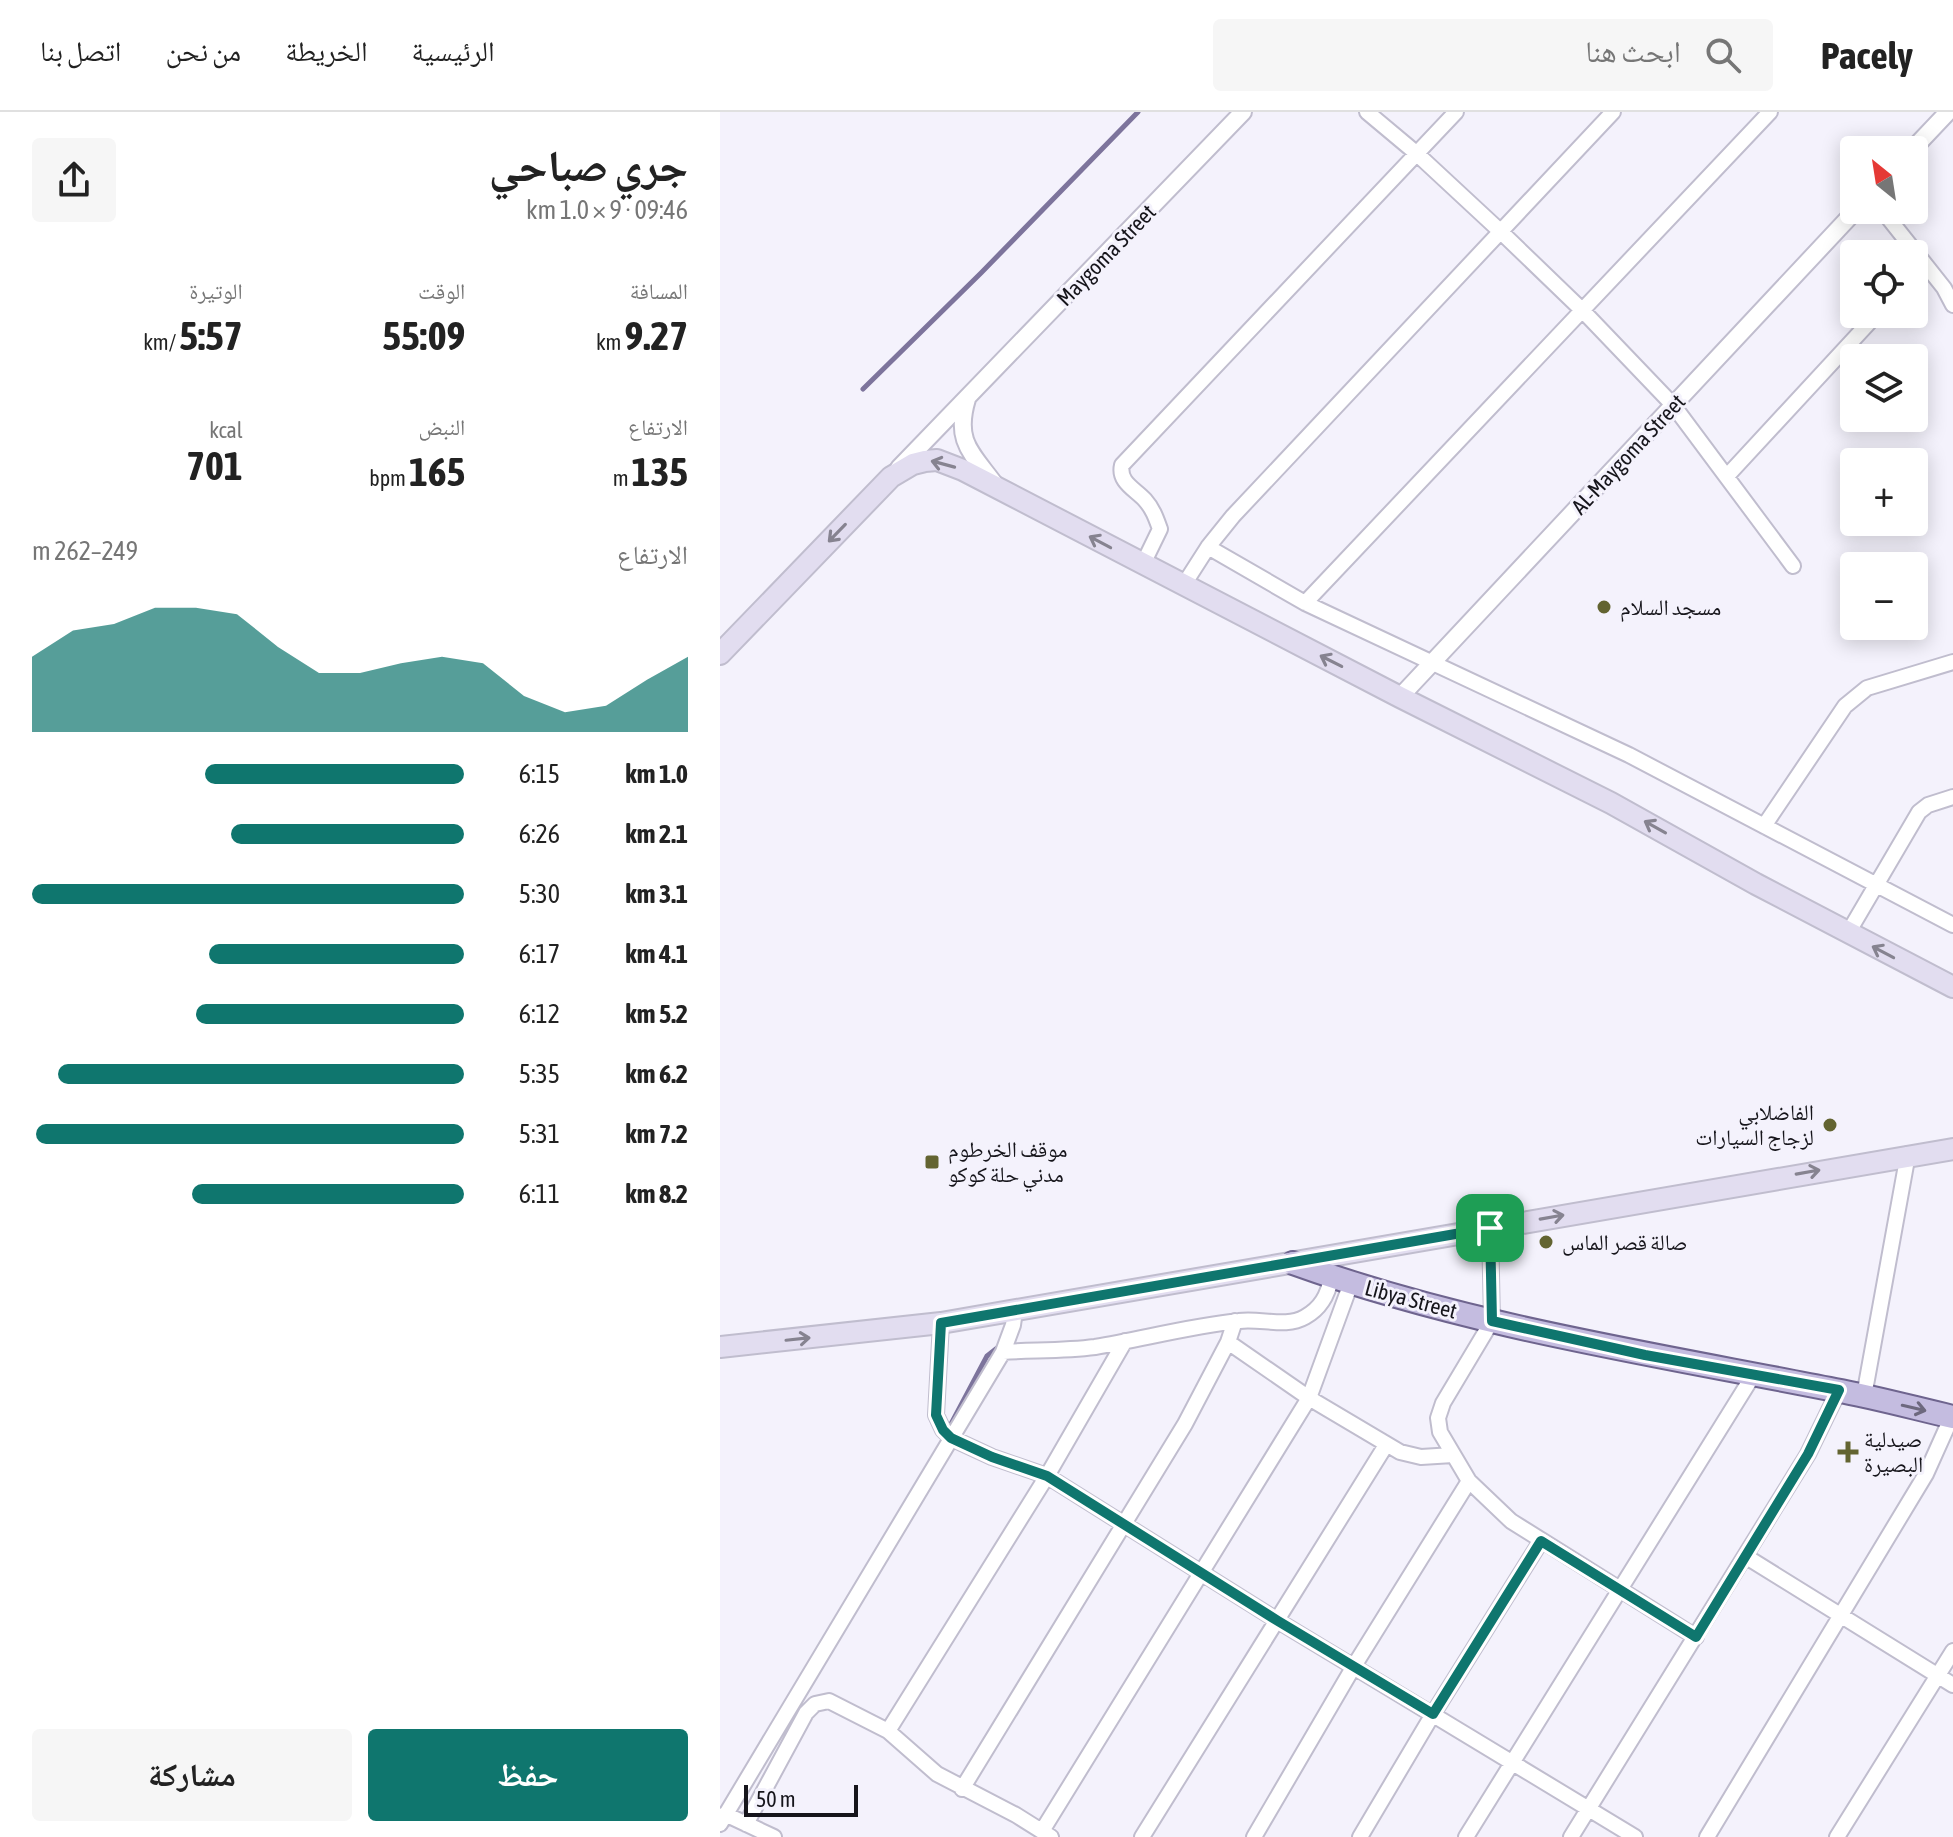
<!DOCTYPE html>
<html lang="ar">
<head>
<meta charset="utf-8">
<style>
	body { margin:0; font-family:"Asap Condensed","Noto Naskh Arabic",sans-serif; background:#f6f6f6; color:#222; direction:rtl; height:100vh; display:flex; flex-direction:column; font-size:30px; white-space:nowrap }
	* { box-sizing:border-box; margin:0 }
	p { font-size:26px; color:#767676 }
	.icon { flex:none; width:44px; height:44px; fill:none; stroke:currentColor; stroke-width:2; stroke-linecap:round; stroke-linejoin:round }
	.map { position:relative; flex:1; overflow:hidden; direction:ltr }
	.panel { display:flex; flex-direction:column; background:#fff; width:720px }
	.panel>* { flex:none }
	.needle { width:52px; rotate:330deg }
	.tools { position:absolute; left:1120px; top:24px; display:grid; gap:16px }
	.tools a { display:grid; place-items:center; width:88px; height:88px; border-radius:8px; background:#fff; box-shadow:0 4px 20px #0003; font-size:40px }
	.scale { position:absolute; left:24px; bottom:20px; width:114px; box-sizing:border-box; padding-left:8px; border:4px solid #16151b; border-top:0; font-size:22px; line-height:28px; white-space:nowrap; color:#16151b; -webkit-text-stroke:6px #f4f2fc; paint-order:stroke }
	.pin { position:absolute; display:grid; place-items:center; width:68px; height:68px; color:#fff; margin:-34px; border-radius:16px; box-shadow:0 4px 12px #0006 }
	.round { display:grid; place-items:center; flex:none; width:84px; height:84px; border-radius:8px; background:#f6f6f6 }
	.head { display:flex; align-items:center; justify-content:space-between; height:136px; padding:0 32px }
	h1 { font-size:44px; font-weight:700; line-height:60px }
	.metrics { display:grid; grid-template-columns:repeat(3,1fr); gap:12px; height:136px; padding:8px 32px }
	.metrics div { display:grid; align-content:center }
	.metrics b { font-size:40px; font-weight:700 }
	.metrics small { font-size:22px; font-weight:400 }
	.metrics p { font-size:22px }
	.chart { height:224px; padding:16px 32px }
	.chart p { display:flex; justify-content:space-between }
	.chart svg { width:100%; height:144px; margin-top:8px; fill:#0f766e; opacity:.7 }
	.button { display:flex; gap:16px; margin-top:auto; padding:16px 32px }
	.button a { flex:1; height:92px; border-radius:8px; background:#0f766e; color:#fff; font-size:32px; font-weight:700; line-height:92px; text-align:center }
	.button a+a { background:#f6f6f6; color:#222 }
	ul { padding:0 32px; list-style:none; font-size:26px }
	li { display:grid; grid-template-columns:128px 96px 1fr; align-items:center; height:60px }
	li i { height:20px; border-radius:10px; background:#0f766e }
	header { display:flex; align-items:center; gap:48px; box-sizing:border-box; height:112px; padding:0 40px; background:#fff; border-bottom:2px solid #e0e0e0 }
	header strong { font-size:38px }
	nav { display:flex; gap:44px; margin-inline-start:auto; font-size:28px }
	.search { width:560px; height:72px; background:#f6f6f6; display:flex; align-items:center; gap:20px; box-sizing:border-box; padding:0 28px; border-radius:8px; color:#767676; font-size:30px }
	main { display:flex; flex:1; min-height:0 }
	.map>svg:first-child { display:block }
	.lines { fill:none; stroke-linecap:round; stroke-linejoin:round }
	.stream { stroke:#7d749c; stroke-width:5 }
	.minor-casing { stroke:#c0bdce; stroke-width:18 }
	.tertiary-casing { stroke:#c0bdce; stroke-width:20 }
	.secondary-casing { stroke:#c0bdce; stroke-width:24 }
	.primary-casing { stroke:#6e648e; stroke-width:26 }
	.minor { stroke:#fff; stroke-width:14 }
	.tertiary { stroke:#fff; stroke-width:16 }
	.secondary { stroke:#e2ddf0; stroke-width:20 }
	.primary { stroke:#c4bce0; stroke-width:22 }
	.oneway { stroke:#868390 }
	.oneway2 { stroke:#6d687e }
	.route-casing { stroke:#fff; stroke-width:16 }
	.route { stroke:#0f766e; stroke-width:10 }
	.poi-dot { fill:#636431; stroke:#f4f2fc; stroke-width:3 }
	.labels { text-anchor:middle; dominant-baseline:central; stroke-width:6; stroke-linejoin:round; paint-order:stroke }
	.street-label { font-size:22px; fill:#16151b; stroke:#f4f2fc }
	.poi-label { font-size:22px; fill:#16151b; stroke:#f4f2fc; text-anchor:start }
</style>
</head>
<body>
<header>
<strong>Pacely</strong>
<div class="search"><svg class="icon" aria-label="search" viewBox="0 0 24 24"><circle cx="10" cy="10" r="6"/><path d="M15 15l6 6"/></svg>ابحث هنا</div>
<nav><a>الرئيسية</a><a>الخريطة</a><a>من نحن</a><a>اتصل بنا</a></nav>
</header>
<main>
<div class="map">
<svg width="1233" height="1725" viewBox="0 0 1233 1725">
	<rect width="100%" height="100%" fill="#f4f2fc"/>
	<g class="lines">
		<path class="stream" d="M143,277L261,161L418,0
			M231,1312L267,1244L281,1233"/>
		<defs>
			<path id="minor" d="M647,0L696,41L780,119L863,199L953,293L1073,454
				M1162,98L1224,176L1233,193
				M1008,363L1157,202
				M488,435L585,491L909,643L1233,813
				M423,452L440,417C436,406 433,397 425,388C415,377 398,370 402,353L736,0
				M463,474L488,435L513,404L893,0
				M585,491L1050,0
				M1044,714L1125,594L1147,576L1233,550
				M1128,821L1199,700L1208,693L1233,685
				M770,1116L772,1209L723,1291L718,1306L720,1320L749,1369L791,1409L976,1525
				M221,1211L216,1303L223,1318L231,1326L272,1345L327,1364L558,1509L915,1725
				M508,1230L589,1286L680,1340L701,1345L733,1343
				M283,1240C313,1238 344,1239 375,1235C423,1227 470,1214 519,1209C541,1206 566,1216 585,1205C601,1196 608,1183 611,1166
				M1144,1284L1188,1042
				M1025,1444L1233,1573
				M168,1619L327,1364L405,1229
				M242,1677L465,1312L508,1230L515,1209
				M5,1702L54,1725
				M0,1712L283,1240L293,1213L295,1199
				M26,1712L86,1601L95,1592L109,1589L168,1619L217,1662L296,1703L331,1725
				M322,1719L589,1286L631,1171
				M422,1725L666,1333
				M534,1725L634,1554L749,1369
				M640,1725L713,1602L821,1429
				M746,1725L1034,1262
				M851,1725L1088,1342L1119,1278
				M987,1725L1206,1362L1232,1304
				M1117,1725L1233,1539"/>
			<path id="tertiary" d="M1192,38L1228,0
				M247,287C234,330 252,341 276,374
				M179,356L523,0
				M680,585L1136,98"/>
			<path id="secondary" d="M0,542L171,365L193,352L205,349L217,348L243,358L680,585L891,691L1036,772L1233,875
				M0,1235L221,1211L1233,1037"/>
			<path id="primary" d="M573,1151C748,1214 933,1242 1115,1278C1154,1285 1194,1296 1233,1305"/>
		</defs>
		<use href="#minor" class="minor-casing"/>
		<use href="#tertiary" class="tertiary-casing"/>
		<use href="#secondary" class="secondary-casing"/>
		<use href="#primary" class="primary-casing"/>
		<use href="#minor" class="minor"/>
		<use href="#tertiary" class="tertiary"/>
		<use href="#secondary" class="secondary"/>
		<use href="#primary" class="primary"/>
	</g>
	<defs><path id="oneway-shaft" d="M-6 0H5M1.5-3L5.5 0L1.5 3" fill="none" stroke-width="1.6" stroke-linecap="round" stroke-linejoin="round" transform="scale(2)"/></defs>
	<g class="oneway">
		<use href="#oneway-shaft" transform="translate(223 352) rotate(-165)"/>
		<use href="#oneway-shaft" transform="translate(117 421) rotate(134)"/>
		<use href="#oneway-shaft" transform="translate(380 430) rotate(-152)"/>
		<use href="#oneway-shaft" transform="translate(611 549) rotate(-153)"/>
		<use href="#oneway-shaft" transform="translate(935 715) rotate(-151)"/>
		<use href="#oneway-shaft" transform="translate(1163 840) rotate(-152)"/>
		<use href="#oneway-shaft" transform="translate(1088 1060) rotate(-10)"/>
		<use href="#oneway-shaft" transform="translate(832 1105) rotate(-10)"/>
		<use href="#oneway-shaft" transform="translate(78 1227) rotate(-6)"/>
	</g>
	<use class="oneway2" href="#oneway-shaft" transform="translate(1194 1296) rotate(13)"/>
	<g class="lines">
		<defs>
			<path id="route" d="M770,1116L772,1209L925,1243L1119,1278L1088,1342L976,1525L821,1429L713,1602L558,1509L327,1364L272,1345L231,1326L223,1318L216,1303L221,1211Z"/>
		</defs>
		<use href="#route" class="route-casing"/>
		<use href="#route" class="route"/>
	</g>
	<g class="poi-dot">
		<circle cx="884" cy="495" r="8"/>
		<circle cx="1110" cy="1013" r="8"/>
		<rect x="204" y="1042" width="16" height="16" rx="4"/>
		<circle cx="826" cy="1130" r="8"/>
		<path d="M1124 1328h8v8h8v8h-8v8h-8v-8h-8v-8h8z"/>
	</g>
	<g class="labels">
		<g class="street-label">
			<text transform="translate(386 143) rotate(-46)">Maygoma Street</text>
			<text transform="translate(908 342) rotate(-47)">AL-Maygoma Street</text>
			<text transform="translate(691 1187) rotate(15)">Libya Street</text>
		</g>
		<g class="poi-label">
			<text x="900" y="495">مسجد السلام</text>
			<text x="1094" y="1000" text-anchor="end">الفاضلابي<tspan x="1094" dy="25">لزجاج السيارات</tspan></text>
			<text x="228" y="1037">موقف الخرطوم<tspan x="228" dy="25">مدني حلة كوكو</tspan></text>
			<text x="842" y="1130">صالة قصر الماس</text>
			<text x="1144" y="1327">صيدلية<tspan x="1144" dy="25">البصيرة</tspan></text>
		</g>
	</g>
</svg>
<div class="tools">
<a><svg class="needle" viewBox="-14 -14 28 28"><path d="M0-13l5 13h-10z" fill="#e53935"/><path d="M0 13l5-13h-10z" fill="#767676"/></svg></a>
<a><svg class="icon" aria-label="locate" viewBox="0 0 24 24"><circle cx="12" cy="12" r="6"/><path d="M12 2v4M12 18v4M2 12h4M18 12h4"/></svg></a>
<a><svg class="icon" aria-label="layers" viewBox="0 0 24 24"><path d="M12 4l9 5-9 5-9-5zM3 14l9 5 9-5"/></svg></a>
<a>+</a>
<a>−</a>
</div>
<div class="scale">50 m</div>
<div class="pin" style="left:770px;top:1116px;background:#1e9e55"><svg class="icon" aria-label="arrive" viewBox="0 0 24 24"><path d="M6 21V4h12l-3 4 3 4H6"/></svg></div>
</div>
<section class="panel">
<div class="head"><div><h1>جري صباحي</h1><p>09:46 · 9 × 1.0 km</p></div><a class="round"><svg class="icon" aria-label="share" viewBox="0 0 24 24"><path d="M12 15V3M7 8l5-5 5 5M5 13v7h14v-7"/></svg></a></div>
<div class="metrics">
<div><p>المسافة</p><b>9.27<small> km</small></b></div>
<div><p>الوقت</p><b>55:09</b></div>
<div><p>الوتيرة</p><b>5:57<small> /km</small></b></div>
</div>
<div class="metrics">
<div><p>الارتفاع</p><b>135<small> m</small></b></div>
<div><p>النبض</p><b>165<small> bpm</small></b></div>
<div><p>kcal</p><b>701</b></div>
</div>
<div class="chart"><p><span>الارتفاع</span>249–262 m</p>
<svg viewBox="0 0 160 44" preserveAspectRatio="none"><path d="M0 44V21L10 13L20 11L30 6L40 6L50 8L60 18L70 26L80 26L90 23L100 21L110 23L120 33L130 38L140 36L150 28L160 21V44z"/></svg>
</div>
<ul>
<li><b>1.0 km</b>6:15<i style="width:60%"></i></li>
<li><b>2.1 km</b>6:26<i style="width:54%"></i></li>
<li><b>3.1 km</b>5:30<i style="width:100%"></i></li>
<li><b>4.1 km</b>6:17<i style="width:59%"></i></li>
<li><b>5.2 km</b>6:12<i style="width:62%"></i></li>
<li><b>6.2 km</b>5:35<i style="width:94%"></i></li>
<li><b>7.2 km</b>5:31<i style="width:99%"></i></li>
<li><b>8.2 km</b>6:11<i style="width:63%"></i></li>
</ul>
<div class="button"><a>حفظ</a><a>مشاركة</a></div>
</section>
</main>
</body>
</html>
